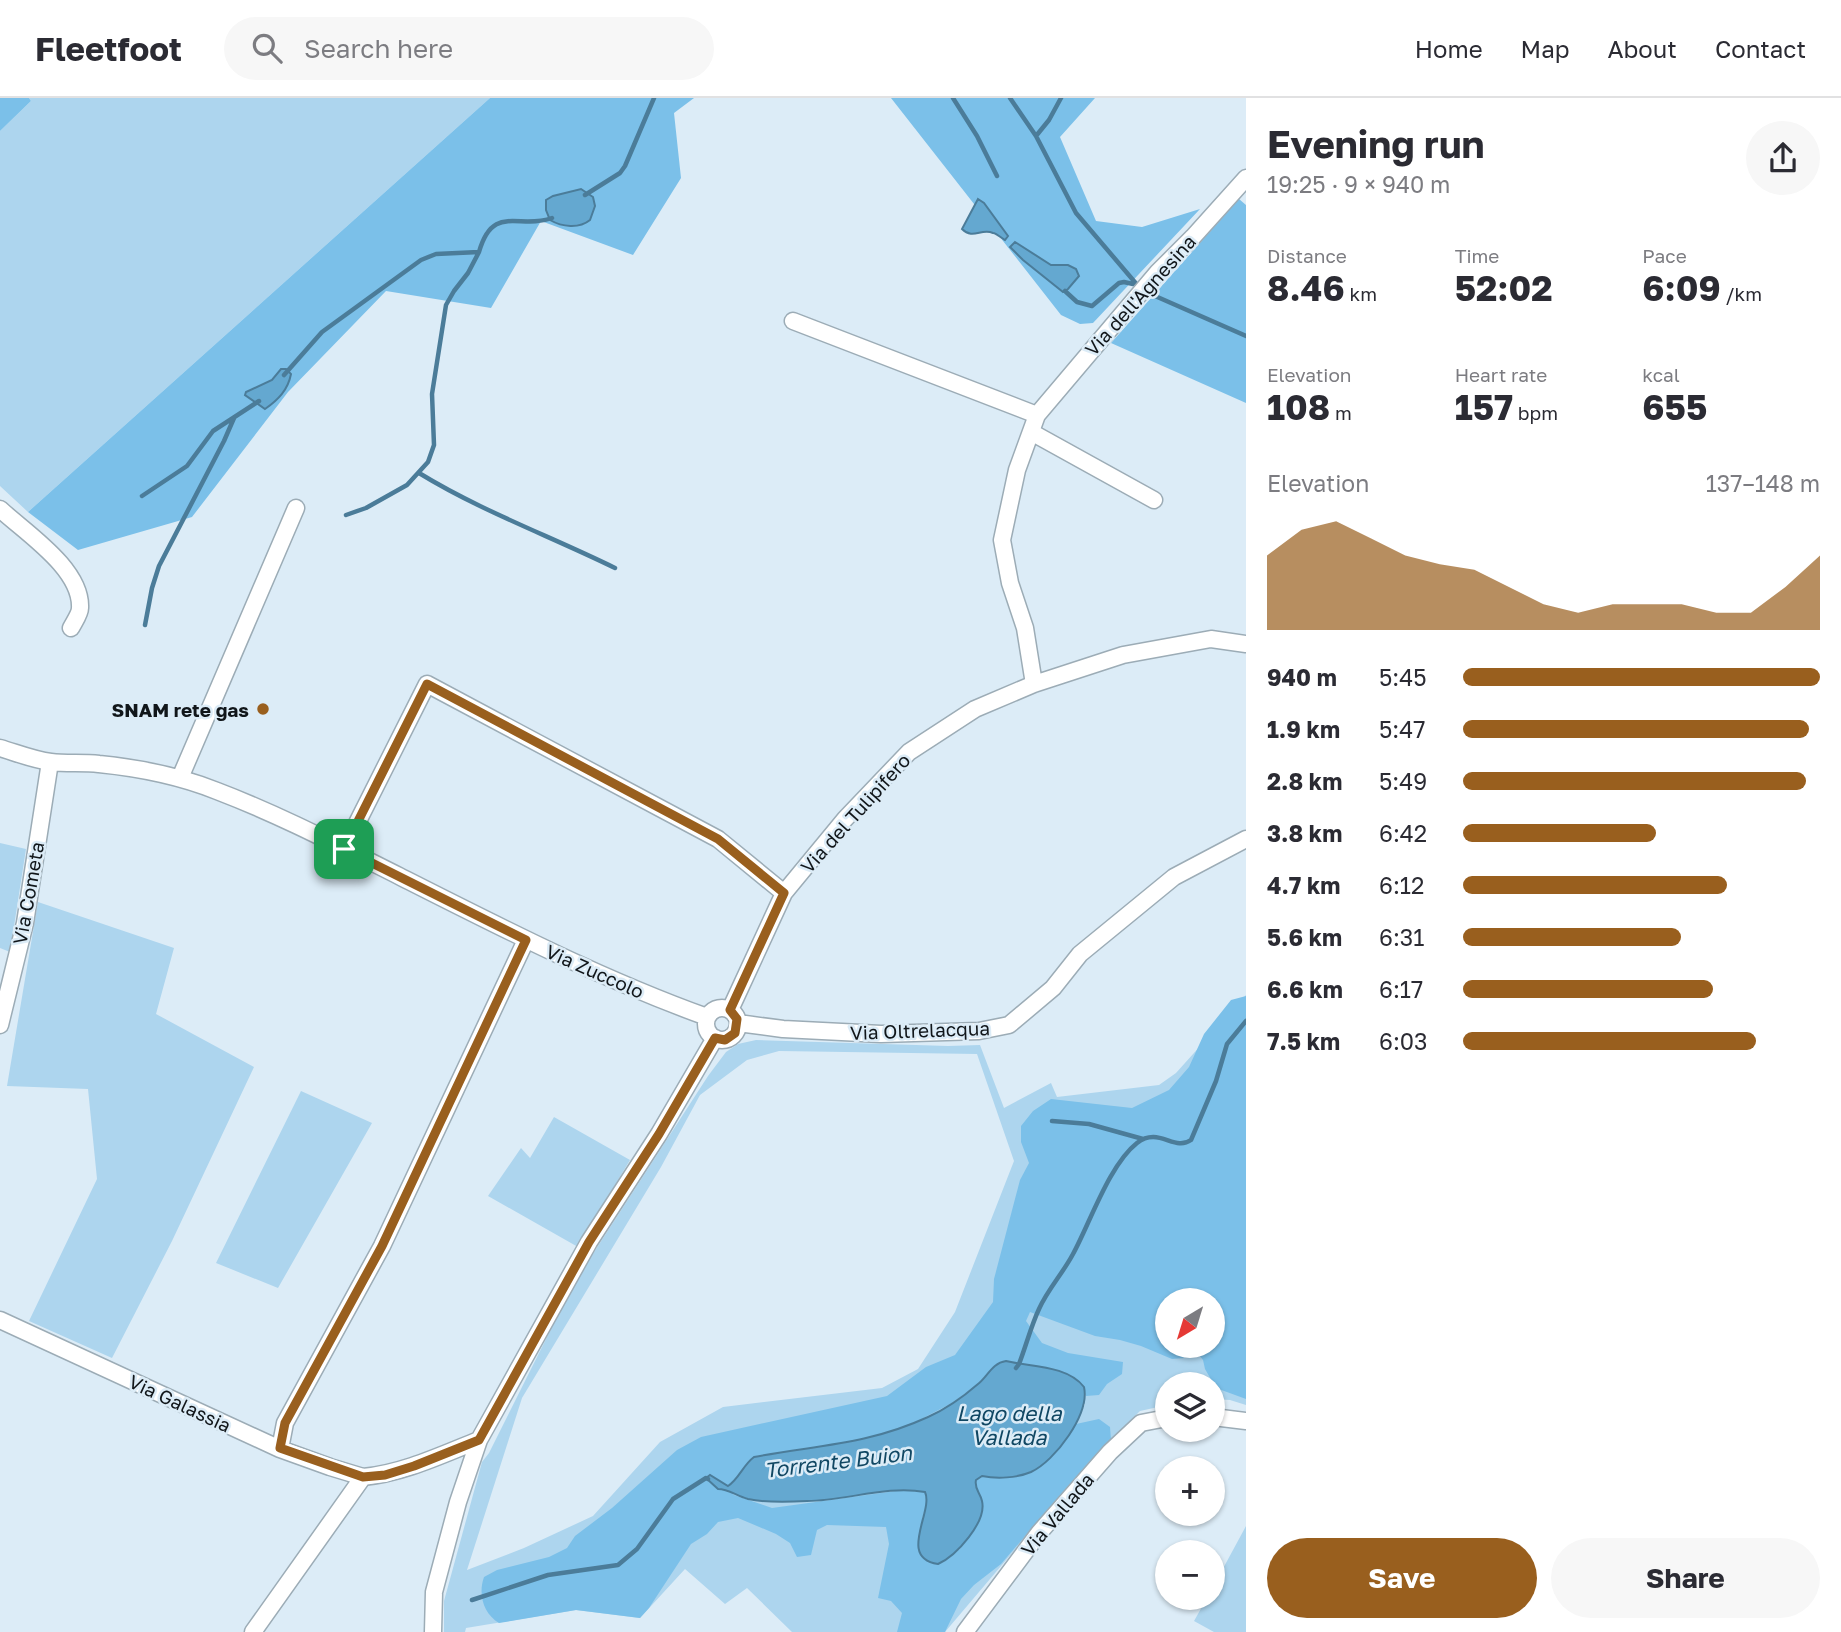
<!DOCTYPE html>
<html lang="en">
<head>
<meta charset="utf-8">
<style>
	body { margin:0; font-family:"Golos Text",sans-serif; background:#f7f7f7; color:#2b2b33; height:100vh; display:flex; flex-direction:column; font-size:26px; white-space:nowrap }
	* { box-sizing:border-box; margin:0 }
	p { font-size:23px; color:#7c7c81 }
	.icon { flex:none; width:38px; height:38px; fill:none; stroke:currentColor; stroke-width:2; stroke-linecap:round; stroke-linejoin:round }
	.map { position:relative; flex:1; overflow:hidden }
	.side { display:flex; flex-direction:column; background:#fff; width:595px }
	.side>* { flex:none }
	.needle { width:46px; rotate:218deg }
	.fabs { position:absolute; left:1155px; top:1190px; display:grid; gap:14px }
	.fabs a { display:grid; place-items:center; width:70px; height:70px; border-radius:50%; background:#fff; box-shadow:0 2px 5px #0004; font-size:35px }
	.pin { position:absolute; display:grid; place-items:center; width:60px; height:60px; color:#fff; margin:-30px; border-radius:14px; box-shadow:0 4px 10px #0006 }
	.round { display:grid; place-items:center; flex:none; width:74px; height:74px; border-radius:37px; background:#f7f7f7 }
	.headline { display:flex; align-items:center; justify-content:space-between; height:119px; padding:0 21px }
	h1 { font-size:38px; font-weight:700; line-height:52px }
	.figures { display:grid; grid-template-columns:repeat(3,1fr); gap:10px; height:119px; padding:7px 21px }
	.figures div { display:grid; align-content:center }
	.figures b { font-size:35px; font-weight:700 }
	.figures small { font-size:19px; font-weight:400 }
	.figures p { font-size:19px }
	.chart { height:196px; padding:14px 21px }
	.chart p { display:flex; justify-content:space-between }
	.chart svg { width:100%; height:126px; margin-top:7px; fill:#995f1e; opacity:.7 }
	.button { display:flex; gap:14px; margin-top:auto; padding:14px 21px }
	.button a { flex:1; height:80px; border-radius:42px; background:#995f1e; color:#fff; font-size:28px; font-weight:700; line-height:80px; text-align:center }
	.button a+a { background:#f7f7f7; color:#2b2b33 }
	ul { padding:0 21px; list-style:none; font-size:23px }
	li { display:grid; grid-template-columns:112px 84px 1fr; align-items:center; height:52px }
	li i { height:18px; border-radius:9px; background:#995f1e }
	header { display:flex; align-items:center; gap:42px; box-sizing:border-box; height:98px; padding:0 35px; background:#fff; border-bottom:2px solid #e1e1e2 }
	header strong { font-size:33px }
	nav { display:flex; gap:38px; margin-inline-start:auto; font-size:24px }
	.search { width:490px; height:63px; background:#f7f7f7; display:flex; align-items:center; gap:18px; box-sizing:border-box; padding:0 24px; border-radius:38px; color:#7c7c81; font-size:26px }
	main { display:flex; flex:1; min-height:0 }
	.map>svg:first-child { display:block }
	.green { fill:#add5ee; fill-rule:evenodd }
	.forest { fill:#7bc0e9 }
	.water { fill:#64a8d0; stroke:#4b7c99; stroke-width:2 }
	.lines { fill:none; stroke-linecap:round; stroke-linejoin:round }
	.stream { stroke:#4b7c99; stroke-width:4.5 }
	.minor-casing { stroke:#9cacb6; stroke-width:19 }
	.minor { stroke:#fff; stroke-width:16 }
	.route-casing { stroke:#fff; stroke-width:14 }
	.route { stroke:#995f1e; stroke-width:9 }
	.poi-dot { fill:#995f1e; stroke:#dcecf7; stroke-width:2.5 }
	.labels { text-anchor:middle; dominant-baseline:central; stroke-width:5; stroke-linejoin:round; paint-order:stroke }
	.street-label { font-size:19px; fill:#11161a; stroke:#dcecf7 }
	.poi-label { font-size:19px; font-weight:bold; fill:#11161a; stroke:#dcecf7; text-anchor:end }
	.water-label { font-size:21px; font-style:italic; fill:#104763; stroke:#dcecf7 }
</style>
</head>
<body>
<header>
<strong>Fleetfoot</strong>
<div class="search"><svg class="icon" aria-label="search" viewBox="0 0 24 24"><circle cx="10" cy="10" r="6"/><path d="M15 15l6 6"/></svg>Search here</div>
<nav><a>Home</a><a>Map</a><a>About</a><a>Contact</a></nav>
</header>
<main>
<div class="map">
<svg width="1246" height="1534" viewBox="0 0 1246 1534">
	<rect width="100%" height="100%" fill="#dcecf7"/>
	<path class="green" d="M29,0H490L28,414L0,388V33L31,3Z
		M0,745L26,751L10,854L0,850Z
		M38,804L174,850L156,916L254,969L172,1143L112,1260L29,1223L97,1081L88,991L7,988Z
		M1246,897V1307L1230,1302L1213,1301V1286H1167V1307L1140,1313L1090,1363L945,1534H792L747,1490L725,1506L685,1471L640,1520L576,1512L466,1530L465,1534H444V1503L482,1364L489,1355L574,1185L708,978L726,954L738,946L756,942L948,948L980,947L1004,1010L1051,985L1057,999L1159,987L1176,975ZM779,953L977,956L1014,1063L955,1214L918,1271L882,1290L723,1309L660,1344L593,1418L524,1450L467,1472L522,1300L661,1069L700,997L747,962ZM1167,1202H1213V1248H1167ZM1085,1306L1076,1326L1059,1350L925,1394C903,1390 881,1394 859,1397C822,1402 785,1406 748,1401L734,1385L746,1365Z
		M301,993L372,1025L278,1190L216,1165Z
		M554,1019L630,1062L578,1149L488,1098L521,1050L530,1060Z
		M1246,1428V1534H1214L1194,1523L1207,1500H1213V1489Z"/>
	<path class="forest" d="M0,0H29L31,3L0,33Z
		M490,0H694L674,15L681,80L633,157L541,123L491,210L386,193L288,294L192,419L78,452L28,414Z
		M891,0H1095L1060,39L1096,123L1142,129L1200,111L1093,225L1080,226L1061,217Z
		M1239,101L1246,107V305L1111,245Z
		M1246,898V1301L1216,1290L1205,1271L1203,1262L1192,1248H1213V1202H1167V1248H1182L1184,1260L1172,1261L1141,1248L1120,1242L1095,1238L1030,1214L1026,1223L1042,1245L1068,1255L1123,1264L1122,1276L1107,1286L1099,1297L1086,1298L1084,1289L1072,1279L1046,1270L1006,1263L993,1269L977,1287L952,1305L908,1328L857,1344L754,1359C743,1367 739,1381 728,1388L710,1377L706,1379L718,1391H727L734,1397L772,1410L903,1392L925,1394L928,1400L922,1421L959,1452C969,1439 984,1422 982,1404C981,1395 974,1391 975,1382L982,1378C1030,1387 1051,1362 1076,1326L1099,1321L1110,1329L1111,1342L1090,1363L1001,1466L974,1487L961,1501L945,1534H897L902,1515L891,1503L878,1500L889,1446L886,1429L827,1427L817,1432L811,1457L797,1459L790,1445L776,1436L738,1420L718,1424L707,1436L691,1446L649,1510L640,1520L576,1512L499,1525C483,1515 478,1496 484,1479L497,1472L549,1459L567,1450L575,1438L612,1410L677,1352L701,1339L887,1298L926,1269L955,1257L993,1204L994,1181L1020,1082L1029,1065L1021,1044V1028L1033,1013L1051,1001L1132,1010L1169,992L1189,969L1204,936L1231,902Z"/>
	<path class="water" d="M581,91L593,99L595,108L590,122C579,131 562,129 550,122L546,112V102L553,98Z
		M978,101L984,105L1008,138L1005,142C1003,141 996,135 993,135C981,130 973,142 962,131Z
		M1015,144L1051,167H1068L1076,171L1079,178L1068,191L1063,194L1023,162L1010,149Z
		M281,271H286L291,276C288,292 278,302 265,311L245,297L246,294L272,282Z
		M1006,1263C1030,1269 1067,1267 1084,1289C1090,1316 1055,1363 1031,1374C1017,1380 997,1381 982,1378L976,1382C974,1391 980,1394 982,1403C987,1424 956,1458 938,1466C897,1460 934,1413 925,1394C886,1387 846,1403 807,1403C788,1404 766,1405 748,1401C736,1398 729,1391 718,1391L706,1380L710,1377L728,1388C739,1381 743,1367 754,1359C817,1347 867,1347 928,1319C946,1311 963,1299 978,1286C988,1278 992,1265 1006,1263Z"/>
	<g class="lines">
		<path class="stream" d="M953,0L977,38L997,78
			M1010,0L1036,38L1076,115L1139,189
			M1036,38L1049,22L1061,0
			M585,97L620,75L625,68L654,0
			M1065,193L1077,204L1092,208L1119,185L1124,184L1133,186
			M1146,194L1246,238
			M284,277L322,234L421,162L436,156L479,154C493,105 519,132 552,120
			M419,375C481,413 550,438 615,470
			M142,398L187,368L213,333L259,303
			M346,417L366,410L407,387L428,364L434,347L432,296L446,207L454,193L468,175L479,154
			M145,527L152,490L159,468L224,343L234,320
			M1052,1023L1089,1026L1143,1041
			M1016,1270L1019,1266C1026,1248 1031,1228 1039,1211C1048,1191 1063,1175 1073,1156C1090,1125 1109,1067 1137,1045C1159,1028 1174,1054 1191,1042L1216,983L1227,946L1246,923
			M472,1502L548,1477L618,1467L637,1451L673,1401L706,1380L708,1381"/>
		<defs>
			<path id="minor" d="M793,223L1037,317
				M1031,334L1154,402
				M0,411C26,435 82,471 80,510C80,516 74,524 71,530
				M1034,586L1025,530L1010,485L1002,442L1017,372L1037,317L1158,174L1193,139L1246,80
				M0,650C17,655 34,662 51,664C67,666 83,664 99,666C139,670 180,678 217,693C280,717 339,748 399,778C500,829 601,881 707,919
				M180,680L296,410
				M344,751L427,586L718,741L784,795
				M706 926a16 16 0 1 1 32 0a16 16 0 1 1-32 0Z
				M730,912L784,795L845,721L909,654L975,611L1034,586L1123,557L1211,541L1246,546
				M738,925L783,931L881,936L979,933L1009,927L1053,890L1080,856L1174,779L1246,741
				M0,927L25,825L50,664
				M0,1222L280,1351L330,1369L363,1379
				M1213,1319L1246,1323
				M280,1351L285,1325L382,1148L526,842
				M253,1534L363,1379C404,1375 441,1357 479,1342
				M433,1534L434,1494L458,1404L479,1342L589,1144L659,1036L715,940
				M965,1534L1039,1435L1110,1354L1141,1325L1167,1320"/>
		</defs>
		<use href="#minor" class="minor-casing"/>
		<use href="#minor" class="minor"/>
	</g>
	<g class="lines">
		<defs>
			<path id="route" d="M427,586L718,741L784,795L730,912L737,921L735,935L725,942L715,940L659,1036L589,1144L479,1342L414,1368L385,1377L363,1379L280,1350L285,1325L382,1148L526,842L344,751Z"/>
		</defs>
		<use href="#route" class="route-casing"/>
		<use href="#route" class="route"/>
	</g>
	<circle class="poi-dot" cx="263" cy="611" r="7"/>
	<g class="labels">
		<g class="street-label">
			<text transform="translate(1140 197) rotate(-48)">Via dell'Agnesina</text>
			<text transform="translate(855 715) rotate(-48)">Via del Tulipifero</text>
			<text transform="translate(28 795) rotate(-80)">Via Cometa</text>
			<text transform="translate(595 873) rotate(24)">Via Zuccolo</text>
			<text transform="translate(920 932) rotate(-2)">Via Oltrelacqua</text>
			<text transform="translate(180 1305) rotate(25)">Via Galassia</text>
			<text transform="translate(1057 1416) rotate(-50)">Via Vallada</text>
		</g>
		<g class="poi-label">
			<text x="249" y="611">SNAM rete gas</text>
		</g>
		<g class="water-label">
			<text x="1009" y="1315">Lago della<tspan x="1009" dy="24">Vallada</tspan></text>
			<text transform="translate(838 1363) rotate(-7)">Torrente Buion</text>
		</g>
	</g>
</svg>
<div class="fabs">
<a><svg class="needle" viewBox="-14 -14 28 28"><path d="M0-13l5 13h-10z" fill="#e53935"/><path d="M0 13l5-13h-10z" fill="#7c7c81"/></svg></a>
<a><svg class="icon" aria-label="layers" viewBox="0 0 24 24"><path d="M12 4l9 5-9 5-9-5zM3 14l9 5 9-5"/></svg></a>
<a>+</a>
<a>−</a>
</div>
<div class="pin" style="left:344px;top:751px;background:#1e9e55"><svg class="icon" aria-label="arrive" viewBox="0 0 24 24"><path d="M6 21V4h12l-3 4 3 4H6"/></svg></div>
</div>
<section class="side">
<div class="headline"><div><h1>Evening run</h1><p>19:25 · 9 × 940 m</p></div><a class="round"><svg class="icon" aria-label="share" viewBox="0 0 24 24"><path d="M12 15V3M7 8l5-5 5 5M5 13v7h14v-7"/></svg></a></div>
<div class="figures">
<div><p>Distance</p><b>8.46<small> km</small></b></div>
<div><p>Time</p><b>52:02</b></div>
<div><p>Pace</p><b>6:09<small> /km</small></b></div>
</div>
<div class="figures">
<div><p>Elevation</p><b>108<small> m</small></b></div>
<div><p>Heart rate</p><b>157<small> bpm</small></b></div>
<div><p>kcal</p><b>655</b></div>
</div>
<div class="chart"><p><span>Elevation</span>137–148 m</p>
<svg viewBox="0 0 160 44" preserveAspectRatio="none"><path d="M0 44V18L10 9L20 6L30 12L40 18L50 21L60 23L70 29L80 35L90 38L100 35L110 35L120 35L130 38L140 38L150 29L160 18V44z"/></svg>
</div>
<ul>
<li><b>940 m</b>5:45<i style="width:100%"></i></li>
<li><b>1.9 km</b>5:47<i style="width:97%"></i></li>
<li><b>2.8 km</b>5:49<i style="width:96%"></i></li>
<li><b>3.8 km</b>6:42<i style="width:54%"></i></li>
<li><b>4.7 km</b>6:12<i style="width:74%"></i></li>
<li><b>5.6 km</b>6:31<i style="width:61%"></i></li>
<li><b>6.6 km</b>6:17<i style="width:70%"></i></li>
<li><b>7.5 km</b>6:03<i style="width:82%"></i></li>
</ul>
<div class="button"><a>Save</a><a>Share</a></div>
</section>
</main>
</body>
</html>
